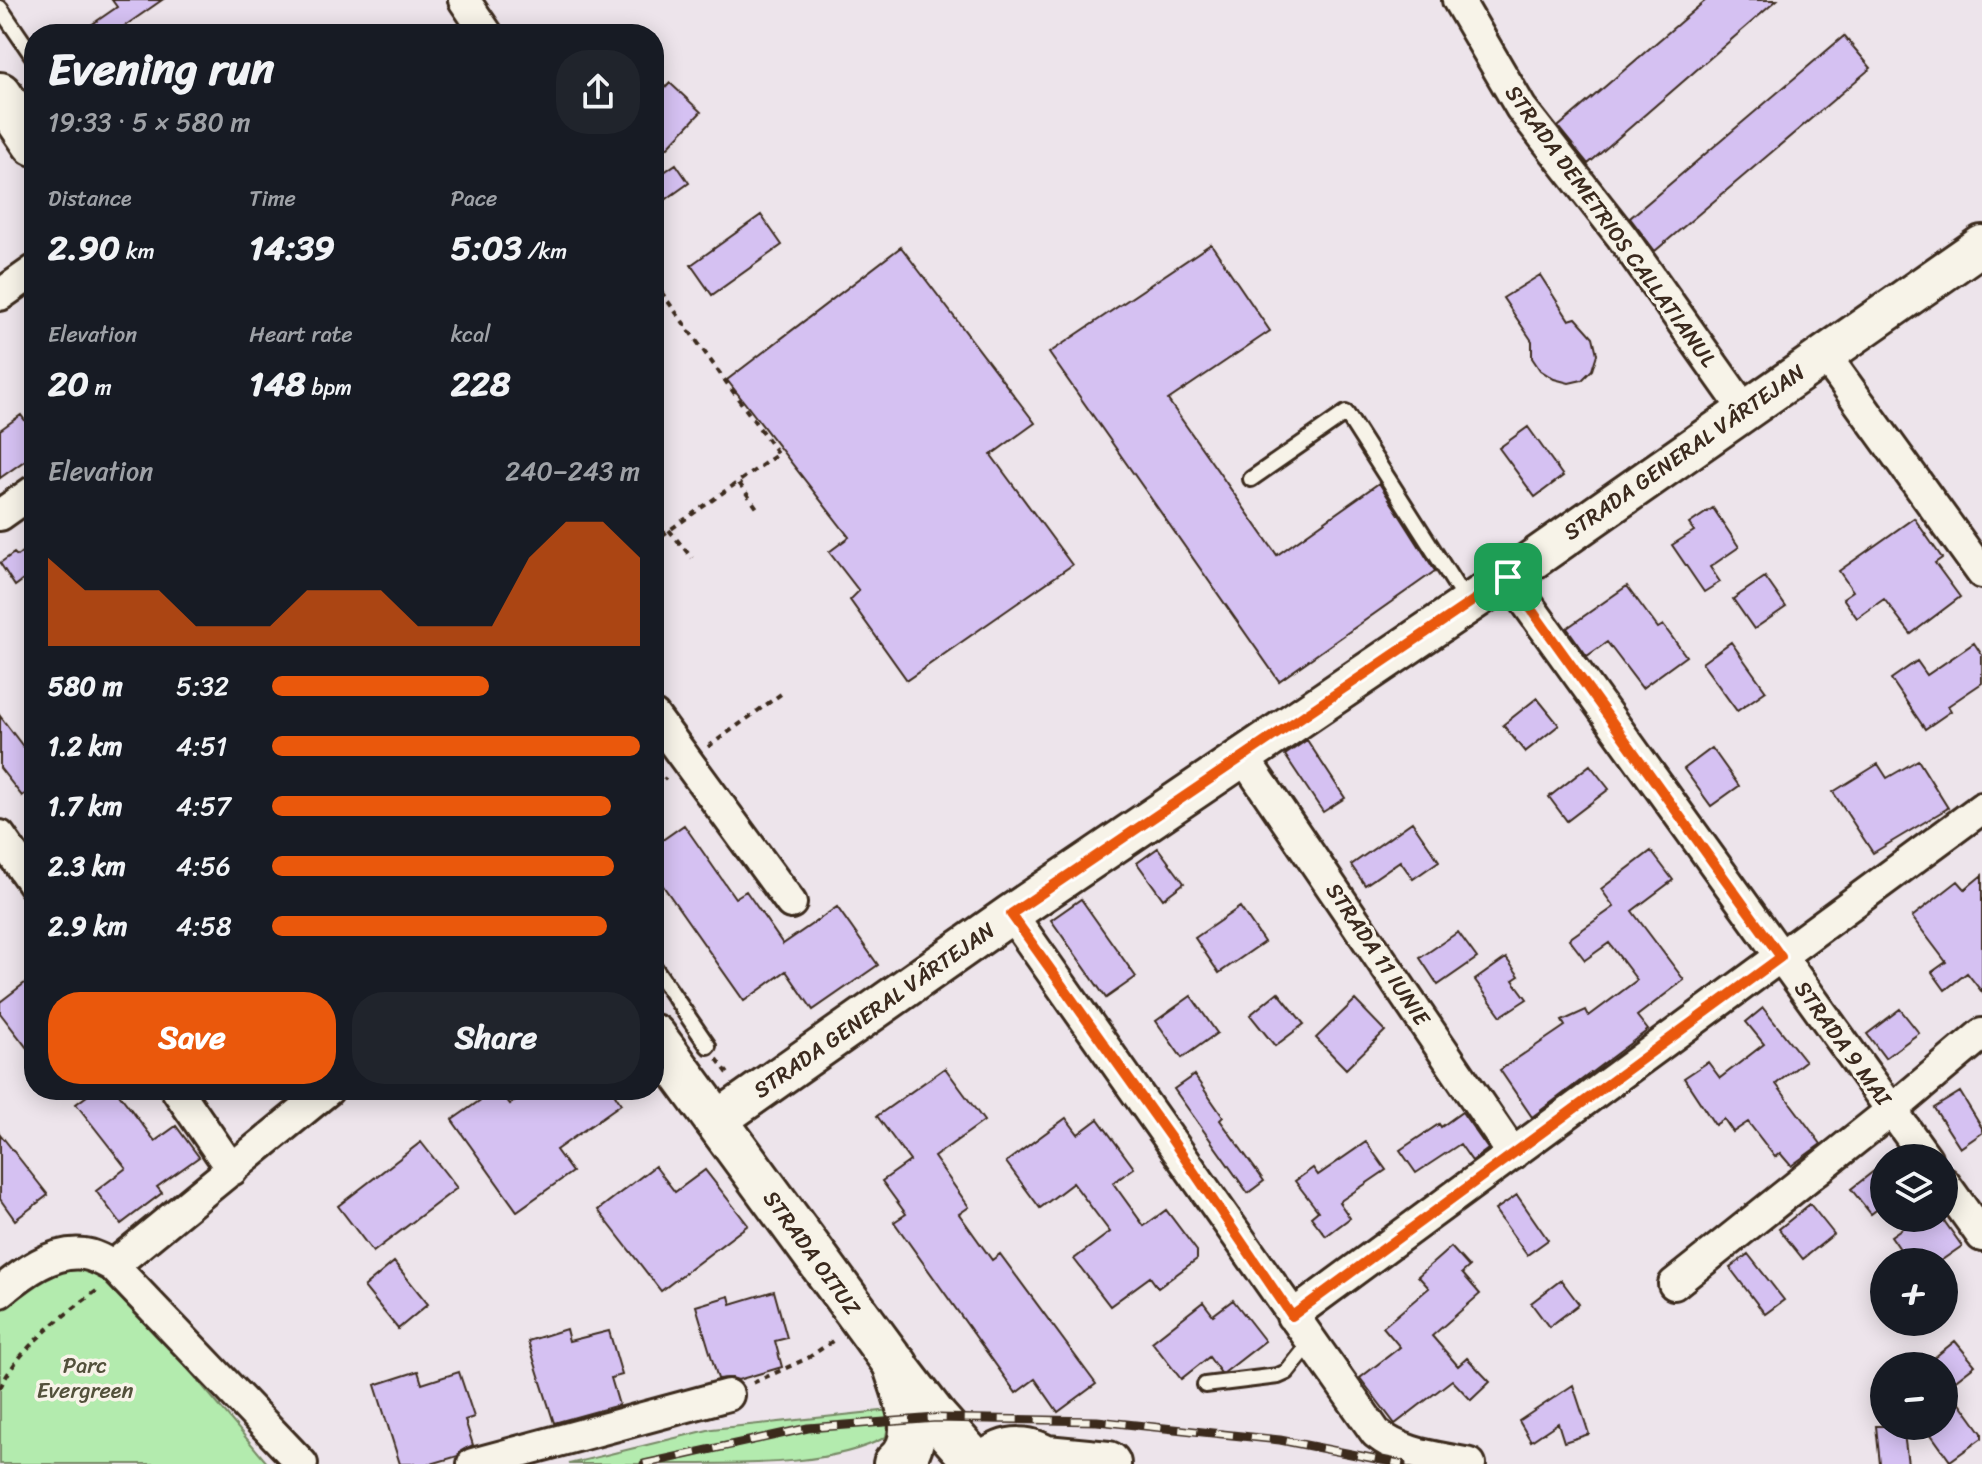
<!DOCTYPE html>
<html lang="en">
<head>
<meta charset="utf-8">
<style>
	body { margin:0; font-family:Sriracha,sans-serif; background:#20242c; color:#f1f3f6; height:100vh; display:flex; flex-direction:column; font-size:30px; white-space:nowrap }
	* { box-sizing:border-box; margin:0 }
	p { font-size:26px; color:#9ea1a6 }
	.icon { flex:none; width:44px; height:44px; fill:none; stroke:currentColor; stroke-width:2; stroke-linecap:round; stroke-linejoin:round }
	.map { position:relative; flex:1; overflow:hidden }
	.side { position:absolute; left:24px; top:24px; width:640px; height:1076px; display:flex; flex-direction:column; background:#171b24; border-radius:32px; box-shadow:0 4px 20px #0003 }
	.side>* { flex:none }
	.tools { position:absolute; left:1870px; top:1144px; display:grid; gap:16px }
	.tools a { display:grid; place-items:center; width:88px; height:88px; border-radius:50%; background:#171b24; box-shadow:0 4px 20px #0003; font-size:40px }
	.pin { position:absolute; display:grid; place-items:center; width:68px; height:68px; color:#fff; margin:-34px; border-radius:16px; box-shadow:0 4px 12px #0006 }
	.round { display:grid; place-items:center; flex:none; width:84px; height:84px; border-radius:32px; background:#20242c }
	.overview { display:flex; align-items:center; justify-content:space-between; height:136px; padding:0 24px }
	h1 { font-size:44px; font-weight:700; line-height:60px }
	.stats { display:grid; grid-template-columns:repeat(3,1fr); gap:12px; height:136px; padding:8px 24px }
	.stats div { display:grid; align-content:center }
	.stats b { font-size:34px; font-weight:700 }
	.stats small { font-size:22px; font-weight:400 }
	.stats p { font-size:22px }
	.chart { height:224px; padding:16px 24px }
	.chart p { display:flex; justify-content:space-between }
	.chart svg { width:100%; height:144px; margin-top:8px; fill:#ea580c; opacity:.7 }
	.primary-button { display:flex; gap:16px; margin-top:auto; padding:16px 24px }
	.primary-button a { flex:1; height:92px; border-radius:32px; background:#ea580c; color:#fff; font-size:32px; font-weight:700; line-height:92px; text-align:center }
	.primary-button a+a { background:#20242c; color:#f1f3f6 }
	ul { padding:0 24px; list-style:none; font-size:26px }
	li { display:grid; grid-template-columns:128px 96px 1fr; align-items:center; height:60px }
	li i { height:20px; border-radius:10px; background:#ea580c }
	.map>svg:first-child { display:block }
	.green { fill:#b3ebae; stroke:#778a66; stroke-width:2 }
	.building { fill:#d5c1f2; stroke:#3b2a1e; stroke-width:2 }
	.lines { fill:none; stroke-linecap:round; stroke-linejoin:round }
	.service-casing { stroke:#3b2a1e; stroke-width:20 }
	.minor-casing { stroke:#3b2a1e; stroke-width:36 }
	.tertiary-casing { stroke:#3b2a1e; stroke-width:44 }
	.secondary-casing { stroke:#3b2a1e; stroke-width:48 }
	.primary-casing { stroke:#3b2a1e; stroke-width:50 }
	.path { stroke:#3b2a1e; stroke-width:4; stroke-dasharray:6 6; stroke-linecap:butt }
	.service { stroke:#f7f3e8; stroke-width:14 }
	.minor { stroke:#f7f3e8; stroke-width:30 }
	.tertiary { stroke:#f7f3e8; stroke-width:38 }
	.secondary { stroke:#f7f3e8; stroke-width:42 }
	.primary { stroke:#f7f3e8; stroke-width:44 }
	.rail-casing { stroke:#3b2a1e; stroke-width:9 }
	.rail { stroke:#f7f3e8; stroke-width:6; stroke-dasharray:18; stroke-linecap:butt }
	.route-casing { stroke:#fff; stroke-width:16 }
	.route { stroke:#ea580c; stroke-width:10 }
	.labels { text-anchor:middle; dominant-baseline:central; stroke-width:7; stroke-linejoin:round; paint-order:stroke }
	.street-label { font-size:22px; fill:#3b2a1e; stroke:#f7f3e8 }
	.park-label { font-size:22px; fill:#53513b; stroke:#f7f3e8 }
</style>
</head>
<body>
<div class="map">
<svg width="1982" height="1464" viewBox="0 0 1982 1464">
	<rect width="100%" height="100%" fill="#ede4eb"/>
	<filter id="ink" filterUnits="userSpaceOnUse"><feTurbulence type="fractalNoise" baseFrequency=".0125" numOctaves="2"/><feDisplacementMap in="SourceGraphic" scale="16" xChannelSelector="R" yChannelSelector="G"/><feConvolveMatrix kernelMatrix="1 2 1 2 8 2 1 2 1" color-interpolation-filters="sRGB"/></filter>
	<g filter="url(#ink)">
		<path class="green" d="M94,1265L111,1277L268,1464H0V1309L60,1266Z
			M891,1410L886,1437C836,1464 757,1464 699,1464C655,1464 612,1464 569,1464L712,1429Z"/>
		<path class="building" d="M112,0H162L113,34H78L117,7Z
			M1706,0H1777L1588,164L1558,127Z
			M1844,36L1871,68L1655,251L1630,218Z
			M670,83L701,112L667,148L654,135V100Z
			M676,164L689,183L654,208V179Z
			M761,215L782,245L712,295L691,265Z
			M1211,244L1270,331L1168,400L1277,555L1379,483L1435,571L1279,681L1049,353Z
			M901,247L1035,423L991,455L1072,565L907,680L850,600L859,591L829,552L849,537L727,380Z
			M1540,275L1569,320L1576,318L1593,337L1597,354L1592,370L1582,380L1569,383L1554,379L1540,370L1532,358V341L1503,298Z
			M21,415L34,433V454L0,478V430Z
			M1528,427L1563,476L1535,497L1499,448Z
			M1713,508L1739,547L1710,567L1720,582L1704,592L1672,545L1694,531L1689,524Z
			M1914,518L1942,558L1935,563L1960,597L1911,634L1884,599L1857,618L1843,598L1853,591L1839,571Z
			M34,542V572L15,586L0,563L14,553L17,556Z
			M1765,577L1786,607L1754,629L1733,599Z
			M1627,586L1658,628L1663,625L1686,656L1642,688L1607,642L1587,656L1567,628Z
			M1731,642L1766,691L1737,711L1702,663Z
			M1974,643L1982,655V683L1948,706L1951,711L1925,729L1891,679L1917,661L1927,675Z
			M1537,698L1559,725L1525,752L1503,725Z
			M0,716L34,761V787L22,796L0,768Z
			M1307,740L1345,798L1323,812L1285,755Z
			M1712,748L1739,786L1711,806L1684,769Z
			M1918,760L1948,808L1873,853L1833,792L1878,764L1887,778Z
			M1590,765L1609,789L1567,821L1549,797Z
			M1412,822L1439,861L1413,879L1400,861L1365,885L1351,865Z
			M684,825L735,898L746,891L783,944L837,907L878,965L813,1010L786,971L744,1001L654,873V846Z
			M1158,848L1184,883L1163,899L1137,863Z
			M1651,851L1673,880L1632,911L1684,980L1637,1016L1648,1030L1532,1117L1500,1070L1565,1026L1562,1021L1586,1010L1589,1016L1637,980L1609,943L1585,960L1569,939L1614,907L1601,889Z
			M1982,875V992L1967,973L1945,990L1932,972L1946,962L1912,917L1958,881L1965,889Z
			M1081,899L1136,977L1106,998L1051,920Z
			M1240,907L1264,942L1219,973L1195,938Z
			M1458,932L1477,958L1438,985L1420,958Z
			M1506,958L1519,976L1513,980L1527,999L1501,1016L1475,980Z
			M34,976V1057L0,1013V1002Z
			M1278,992L1304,1024L1275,1046L1250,1015Z
			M1191,996L1217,1033L1182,1058L1156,1021Z
			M1355,1000L1385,1031L1346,1069L1316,1038Z
			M1763,1008L1805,1061L1776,1084L1821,1144L1791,1166L1780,1153L1775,1157L1748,1122L1733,1132L1724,1119L1715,1125L1684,1078L1708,1062L1720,1078L1764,1044L1746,1022Z
			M1900,1009L1919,1033L1885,1058L1867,1034Z
			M945,1068L984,1121L934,1157L969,1207L959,1214L992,1260L1000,1254L1096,1384L1058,1412L1035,1379L1016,1393L894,1222L906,1214L882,1181L910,1161L877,1116Z
			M1194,1075L1223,1117L1220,1120L1264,1181L1248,1193L1174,1089Z
			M95,1090H116L155,1141L176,1126L199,1157L157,1187L162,1193L121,1224L96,1191L126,1168L76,1104Z
			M495,1090H499L510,1104L529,1090H612L621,1104L556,1150L572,1172L517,1211L452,1120Z
			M1960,1092L1982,1128V1133L1960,1148L1934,1108Z
			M1462,1112L1488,1149L1472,1161L1460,1144L1416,1173L1400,1150L1439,1124L1441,1127Z
			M1066,1118L1078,1134L1098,1119L1134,1168L1113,1183L1144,1226L1166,1210L1197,1251V1259L1158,1288L1150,1277L1110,1306L1074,1259L1110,1232L1073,1183L1040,1208L1006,1162Z
			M0,1134L48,1195L15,1220L0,1199Z
			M421,1142L457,1188L373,1252L338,1206Z
			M1366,1142L1386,1170L1339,1202L1350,1218L1326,1236L1311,1217L1318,1211L1295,1181L1313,1168L1318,1175Z
			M1884,1163V1204L1871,1214L1851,1189Z
			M655,1166L675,1192L705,1170L748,1225L661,1291L598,1210Z
			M1517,1195L1548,1240L1527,1255L1495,1210Z
			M1810,1204L1834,1234L1803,1259L1779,1229Z
			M1917,1218H1942L1962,1246L1939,1262H1909L1891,1236Z
			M1451,1247L1469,1267L1462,1273L1480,1294L1432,1336L1458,1366L1467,1358L1490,1382L1471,1400L1452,1380L1395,1424L1360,1378L1400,1347L1383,1327L1429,1288L1418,1276Z
			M1748,1254L1784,1300L1765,1314L1730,1268Z
			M394,1262L428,1304L398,1329L364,1287Z
			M1561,1280L1579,1304L1549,1327L1531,1303Z
			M774,1291L787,1338L775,1341L782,1367L738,1380L732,1378L718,1379L696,1306L729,1296L731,1304Z
			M1233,1300L1265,1341L1224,1373H1221L1209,1357L1181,1379L1152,1342L1203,1302L1213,1315Z
			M566,1329L569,1341L609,1331L622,1375L611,1378L619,1405L554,1423L528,1341Z
			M1955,1341L1975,1365L1948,1386L1982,1433V1438L1950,1461L1925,1426H1944V1366H1924Z
			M418,1371L422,1384L459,1372L474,1417L465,1420L473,1445L461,1451L458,1456L431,1464H400L375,1385Z
			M1573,1385L1589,1434L1564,1442L1558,1423L1531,1441L1519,1421Z
			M1876,1426H1903L1908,1464H1880Z"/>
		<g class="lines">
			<defs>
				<path id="service" d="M0,8L34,58
					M1251,479L1346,413L1467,603
					M654,967L708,1046
					M1205,1385L1278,1376L1287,1372L1311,1342"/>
				<path id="minor" d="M464,0L487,34
					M1458,0L1521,108L1622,237L1744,409
					M0,295L34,271
					M1824,354L1982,573
					M0,515L34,491
					M1508,577L1926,1158
					M654,716L791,903
					M1242,755L1513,1154
					M0,836L34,885
					M1011,914L1376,1433C1403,1455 1437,1457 1470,1464
					M177,1090L232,1170
					M1944,1183L1982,1236
					M113,1266L328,1090
					M1674,1284L1892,1110L1982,1034
					M0,1292C23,1273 53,1250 84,1254C94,1255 104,1261 113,1266L302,1464
					M1292,1316L1982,808
					M473,1464L728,1395"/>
				<path id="tertiary" d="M715,1122L1011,914L1508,577L1982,245"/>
				<path id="secondary" d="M0,94L34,144
					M654,1036L896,1366L936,1418L977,1464"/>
				<path id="primary" d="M896,1366C905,1396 927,1440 896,1464
					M1046,1458L1108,1464
					M986,1464C1007,1445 1032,1446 1053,1464"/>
			</defs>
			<use href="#service" class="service-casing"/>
			<use href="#minor" class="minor-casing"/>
			<use href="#tertiary" class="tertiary-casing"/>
			<use href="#secondary" class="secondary-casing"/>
			<use href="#primary" class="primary-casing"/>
			<path class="path" d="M654,282L778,454L654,541
				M739,483L757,508
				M669,530L692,558
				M708,747L781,694
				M654,787L666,778
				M717,1059L729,1075
				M753,1383L808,1358L837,1338
				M0,1388C20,1346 63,1316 99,1289"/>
			<use href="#service" class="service"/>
			<use href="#minor" class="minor"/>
			<use href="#tertiary" class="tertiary"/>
			<use href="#secondary" class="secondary"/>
			<use href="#primary" class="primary"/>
			<defs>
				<path id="rail" d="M644,1464L808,1428L936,1418L1097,1421L1280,1440L1402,1464"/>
			</defs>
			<use href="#rail" class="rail-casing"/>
			<use href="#rail" class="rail"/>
		</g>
	</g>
	<g class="lines" filter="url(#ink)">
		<defs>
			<path id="route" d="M1508,577L1781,957L1292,1316L1170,1137L1011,914Z"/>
		</defs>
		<use href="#route" class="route-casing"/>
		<use href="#route" class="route"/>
	</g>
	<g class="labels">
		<g class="street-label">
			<text transform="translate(1611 226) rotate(54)">STRADA DEMETRIOS CALLATIANUL</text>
			<text transform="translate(1684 452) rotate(-35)">STRADA GENERAL VÂRTEJAN</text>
			<text transform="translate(1378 954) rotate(56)">STRADA 11 IUNIE</text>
			<text transform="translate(874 1010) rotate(-35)">STRADA GENERAL VÂRTEJAN</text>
			<text transform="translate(1843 1043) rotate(54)">STRADA 9 MAI</text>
			<text transform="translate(812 1253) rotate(54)">STRADA OITUZ</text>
		</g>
		<g class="park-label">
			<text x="85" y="1365">Parc<tspan x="85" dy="25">Evergreen</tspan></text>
		</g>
	</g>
</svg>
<div class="tools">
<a><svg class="icon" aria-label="layers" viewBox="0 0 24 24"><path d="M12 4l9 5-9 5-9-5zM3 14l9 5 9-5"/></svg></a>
<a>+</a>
<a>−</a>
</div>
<div class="pin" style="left:1508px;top:577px;background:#1e9e55"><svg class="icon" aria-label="arrive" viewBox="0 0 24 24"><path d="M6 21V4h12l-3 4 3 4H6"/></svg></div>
<section class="side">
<div class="overview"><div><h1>Evening run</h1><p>19:33 · 5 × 580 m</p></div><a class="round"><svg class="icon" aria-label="share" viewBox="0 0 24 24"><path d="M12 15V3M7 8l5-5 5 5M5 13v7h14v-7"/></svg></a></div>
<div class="stats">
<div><p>Distance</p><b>2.90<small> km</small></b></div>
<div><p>Time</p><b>14:39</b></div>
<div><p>Pace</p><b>5:03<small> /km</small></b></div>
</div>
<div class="stats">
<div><p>Elevation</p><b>20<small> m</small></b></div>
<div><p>Heart rate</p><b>148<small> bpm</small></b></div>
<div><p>kcal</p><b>228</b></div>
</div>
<div class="chart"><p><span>Elevation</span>240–243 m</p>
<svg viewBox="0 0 160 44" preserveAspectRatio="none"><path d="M0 44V17L10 27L20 27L30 27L40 38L50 38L60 38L70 27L80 27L90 27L100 38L110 38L120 38L130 17L140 6L150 6L160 17V44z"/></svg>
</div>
<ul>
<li><b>580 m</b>5:32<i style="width:59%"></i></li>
<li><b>1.2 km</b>4:51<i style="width:100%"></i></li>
<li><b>1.7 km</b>4:57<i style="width:92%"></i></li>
<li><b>2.3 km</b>4:56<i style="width:93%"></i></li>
<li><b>2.9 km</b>4:58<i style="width:91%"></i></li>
</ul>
<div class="primary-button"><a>Save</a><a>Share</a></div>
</section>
</div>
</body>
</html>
